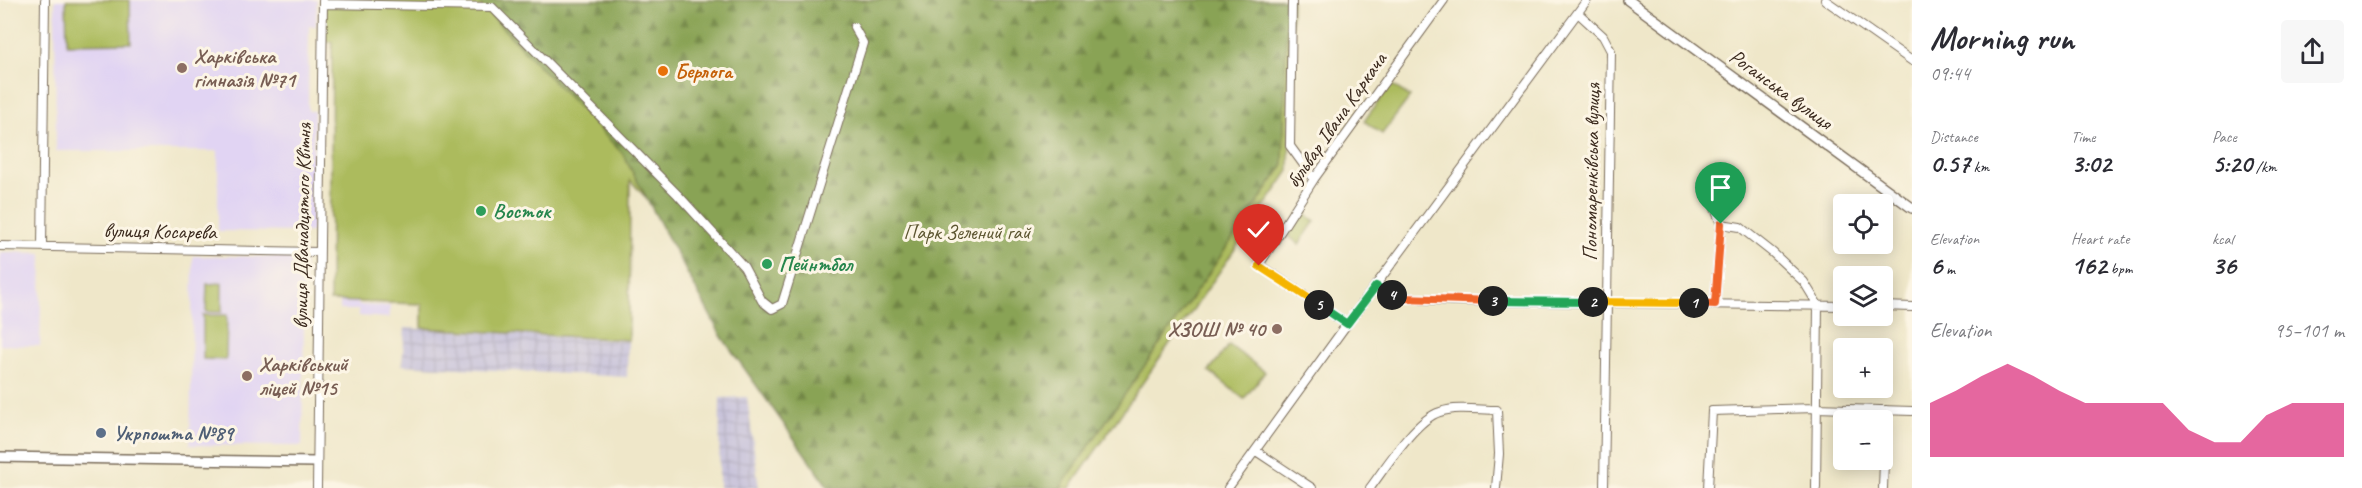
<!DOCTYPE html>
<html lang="en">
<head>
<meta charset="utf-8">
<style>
	body { margin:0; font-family:Caveat,sans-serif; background:#f7f7f7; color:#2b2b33; height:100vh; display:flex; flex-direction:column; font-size:22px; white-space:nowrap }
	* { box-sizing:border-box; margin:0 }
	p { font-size:20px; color:#7c7c81 }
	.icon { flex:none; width:33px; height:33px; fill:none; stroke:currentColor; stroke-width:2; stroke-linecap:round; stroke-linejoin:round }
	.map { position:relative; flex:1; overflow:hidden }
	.side { display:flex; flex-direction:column; background:#fff; width:450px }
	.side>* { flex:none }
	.tools { position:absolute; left:1833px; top:194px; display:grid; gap:12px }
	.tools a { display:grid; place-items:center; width:60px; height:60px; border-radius:6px; background:#fff; box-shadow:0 3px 15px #0003; font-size:30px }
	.pin { position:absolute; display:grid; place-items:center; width:51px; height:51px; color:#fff; margin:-62px -26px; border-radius:50% 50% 50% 0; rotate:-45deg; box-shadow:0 0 6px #0007 }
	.pin .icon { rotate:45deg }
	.km { position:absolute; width:30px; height:30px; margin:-15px; border-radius:50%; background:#222; color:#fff; font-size:16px; line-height:30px; text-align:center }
	.round { display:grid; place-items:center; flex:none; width:63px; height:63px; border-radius:6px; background:#f7f7f7 }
	.overview { display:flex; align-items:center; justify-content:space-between; height:102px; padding:0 18px }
	h1 { font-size:33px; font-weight:700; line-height:45px }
	.figures { display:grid; grid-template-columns:repeat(3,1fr); gap:9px; height:102px; padding:6px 18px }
	.figures div { display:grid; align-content:center }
	.figures b { font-size:26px; font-weight:700 }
	.figures small { font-size:16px; font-weight:400 }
	.figures p { font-size:16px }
	.chart { height:168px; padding:12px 18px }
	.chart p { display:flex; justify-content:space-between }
	.chart svg { width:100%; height:108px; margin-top:6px; fill:#db2777; opacity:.7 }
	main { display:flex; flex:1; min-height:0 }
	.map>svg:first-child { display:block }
	.built { fill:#e1d4f3 }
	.industrial { fill:url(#industrial-grid) }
	.green { fill:#acbb5d; stroke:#74723e; stroke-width:1.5 }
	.forest { fill:url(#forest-firs); stroke:#626639; stroke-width:1.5 }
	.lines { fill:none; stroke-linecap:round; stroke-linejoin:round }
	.minor-casing { stroke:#7a6c5a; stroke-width:10 }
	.major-casing { stroke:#7a6c5a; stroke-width:12 }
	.minor { stroke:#fff; stroke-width:8 }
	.major { stroke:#fff; stroke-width:9 }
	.split-1-casing { stroke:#fff; stroke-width:12 }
	.split-2-casing { stroke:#fff; stroke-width:12 }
	.split-3-casing { stroke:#fff; stroke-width:12 }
	.split-4-casing { stroke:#fff; stroke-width:12 }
	.split-5-casing { stroke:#fff; stroke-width:12 }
	.split-6-casing { stroke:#fff; stroke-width:12 }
	.split-1 { stroke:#f0652b; stroke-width:8 }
	.split-2 { stroke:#f5b400; stroke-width:8 }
	.split-3 { stroke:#22a559; stroke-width:8 }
	.split-4 { stroke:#f0652b; stroke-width:8 }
	.split-5 { stroke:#22a559; stroke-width:8 }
	.split-6 { stroke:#f5b400; stroke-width:8 }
	.education-dot { fill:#8d6e63; stroke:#fcf5e5; stroke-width:2 }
	.food-dot { fill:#e8710a; stroke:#fcf5e5; stroke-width:2 }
	.leisure-dot { fill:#2e9e5b; stroke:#fcf5e5; stroke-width:2 }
	.service-dot { fill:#5c6f8a; stroke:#fcf5e5; stroke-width:2 }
	.labels { text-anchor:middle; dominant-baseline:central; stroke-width:6; stroke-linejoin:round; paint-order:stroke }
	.education-label { font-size:21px; font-weight:bold; fill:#785e54; stroke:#fcf5e5; text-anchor:start }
	.food-label { font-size:21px; font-weight:bold; fill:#c56008; stroke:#fcf5e5; text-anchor:start }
	.street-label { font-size:21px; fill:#3b2a1e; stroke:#fcf5e5 }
	.leisure-label { font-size:21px; font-weight:bold; fill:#27864d; stroke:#fcf5e5; text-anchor:start }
	.park-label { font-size:21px; fill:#5d5631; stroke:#fcf5e5 }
	.service-label { font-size:21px; font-weight:bold; fill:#4e5e75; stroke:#fcf5e5; text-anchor:start }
</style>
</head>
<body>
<main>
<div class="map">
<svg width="1912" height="488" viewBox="0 0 1912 488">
	<defs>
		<pattern id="industrial-grid" width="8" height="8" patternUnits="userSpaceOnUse" patternTransform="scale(1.5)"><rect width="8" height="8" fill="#c5c0da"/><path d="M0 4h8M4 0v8" fill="none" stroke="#aaa5bb"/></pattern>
		<pattern id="forest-firs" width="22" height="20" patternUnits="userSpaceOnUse" patternTransform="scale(1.5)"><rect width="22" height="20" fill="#89a354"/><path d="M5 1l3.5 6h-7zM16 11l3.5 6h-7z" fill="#718545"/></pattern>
	</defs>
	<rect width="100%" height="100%" fill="#fcf5e5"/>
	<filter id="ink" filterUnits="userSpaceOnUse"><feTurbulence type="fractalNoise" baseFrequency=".0167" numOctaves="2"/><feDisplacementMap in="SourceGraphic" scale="12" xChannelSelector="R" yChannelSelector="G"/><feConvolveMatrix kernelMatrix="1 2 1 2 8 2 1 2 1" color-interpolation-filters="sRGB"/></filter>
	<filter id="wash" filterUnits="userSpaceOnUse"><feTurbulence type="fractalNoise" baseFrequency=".008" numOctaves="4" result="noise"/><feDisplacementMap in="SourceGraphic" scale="24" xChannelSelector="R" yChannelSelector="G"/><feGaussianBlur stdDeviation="1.35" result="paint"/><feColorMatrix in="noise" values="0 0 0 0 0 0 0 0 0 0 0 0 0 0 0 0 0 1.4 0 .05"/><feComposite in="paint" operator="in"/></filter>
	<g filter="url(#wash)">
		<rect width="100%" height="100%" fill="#efe7c9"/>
		<path class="built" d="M55,0H317L316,26H309L308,111H314L312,232L218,231V151H56Z
			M0,252L42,253L40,346L0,345Z
			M193,256L305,257L302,446L190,445Z
			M340,301L358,302V305L390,306L389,318L359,316V310H340Z"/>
		<path class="industrial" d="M405,328L628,341L627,377L402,365Z
			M747,397L759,488H719L720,398Z"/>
		<path class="green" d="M66,0H130L131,43L67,44Z
			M323,0H1292L1289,171L1070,488H830L730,291L630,180L629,340L422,328V304L330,301L332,42H322Z
			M1391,84L1410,97L1382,134L1364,121Z
			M1304,213L1315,221L1299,244L1288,236Z
			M222,283V312H206L207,284Z
			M203,315H227L226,360L203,359Z
			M1229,345L1265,372L1244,399L1209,371Z"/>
		<path class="forest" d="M448,0H1287L1283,166L1060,488H829L722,337L622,153L477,1Z"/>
	</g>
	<g filter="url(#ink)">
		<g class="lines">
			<defs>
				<path id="minor" d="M1292,0L1290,146L1314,179
					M1825,0L1912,61
					M323,4L492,7L678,195L744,267L762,301L772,309L782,304L863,43L854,27
					M1578,13L1603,36L1611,51L1604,488
					M1707,188L1721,224L1740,227L1773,253L1804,282L1818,305L1816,488
					M0,246L319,252
					M42,247L45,0
					M1376,286C1400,302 1431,299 1459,301L1844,306
					M1715,304L1721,224
					M1882,306L1912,307
					M1347,324L1259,265L1314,179L1444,0
					M1256,451L1312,488
					M317,488L323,1
					M1228,488L1347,324L1587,0
					M1370,488C1385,468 1416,419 1440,412C1457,406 1479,410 1497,410L1499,454L1496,488
					M1708,488L1712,411L1816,408L1912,411
					M1883,488L1886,410"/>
				<path id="major" d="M1628,0L1912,208
					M0,457L316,462"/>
			</defs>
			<use href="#minor" class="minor-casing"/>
			<use href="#major" class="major-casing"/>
			<use href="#minor" class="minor"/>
			<use href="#major" class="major"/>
		</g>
	</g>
	<g class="lines" filter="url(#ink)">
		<defs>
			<path id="split-1" d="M1694,303L1715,304L1721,224"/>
			<path id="split-2" d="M1593,302L1694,303"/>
			<path id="split-3" d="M1493,301L1593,302"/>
			<path id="split-4" d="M1392,295L1403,298L1493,301"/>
			<path id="split-5" d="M1319,305L1347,324L1376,286L1392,295"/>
			<path id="split-6" d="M1259,266L1319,305"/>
		</defs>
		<use href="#split-1" class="split-1-casing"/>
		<use href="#split-2" class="split-2-casing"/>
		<use href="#split-3" class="split-3-casing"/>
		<use href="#split-4" class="split-4-casing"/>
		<use href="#split-5" class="split-5-casing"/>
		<use href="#split-6" class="split-6-casing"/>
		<use href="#split-1" class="split-1"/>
		<use href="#split-2" class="split-2"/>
		<use href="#split-3" class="split-3"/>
		<use href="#split-4" class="split-4"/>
		<use href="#split-5" class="split-5"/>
		<use href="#split-6" class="split-6"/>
	</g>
	<g class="education-dot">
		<circle cx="182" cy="68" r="6"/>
		<circle cx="1277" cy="329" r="6"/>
		<circle cx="247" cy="376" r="6"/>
	</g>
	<circle class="food-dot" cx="663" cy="71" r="6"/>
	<g class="leisure-dot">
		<circle cx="481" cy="211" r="6"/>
		<circle cx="767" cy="264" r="6"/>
	</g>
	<circle class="service-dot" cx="101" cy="433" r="6"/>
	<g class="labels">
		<g class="education-label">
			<text x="194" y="56">Харківська<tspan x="194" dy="24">гімназія №71</tspan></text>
			<text x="1265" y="329" text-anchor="end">ХЗОШ № 40</text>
			<text x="259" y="364">Харківський<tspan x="259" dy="24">ліцей №15</tspan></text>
		</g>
		<g class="food-label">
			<text x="675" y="71">Берлога</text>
		</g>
		<g class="street-label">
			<text transform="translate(1781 89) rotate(36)">Роганська вулиця</text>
			<text transform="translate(1336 120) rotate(-55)">бульвар Івана Каркача</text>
			<text transform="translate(1591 172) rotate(-89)">Пономаренківська вулиця</text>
			<text transform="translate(302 226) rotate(-89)">вулиця Дванадцятого Квітня</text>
			<text transform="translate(160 231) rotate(1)">вулиця Косарєва</text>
		</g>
		<g class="leisure-label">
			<text x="493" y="211">Восток</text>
			<text x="779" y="264">Пейнтбол</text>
		</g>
		<g class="park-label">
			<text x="967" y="232">Парк Зелений гай</text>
		</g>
		<g class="service-label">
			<text x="113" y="433">Укрпошта №89</text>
		</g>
	</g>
</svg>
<div class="tools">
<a><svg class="icon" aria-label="locate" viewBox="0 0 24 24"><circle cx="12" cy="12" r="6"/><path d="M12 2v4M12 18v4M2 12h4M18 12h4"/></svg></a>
<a><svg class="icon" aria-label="layers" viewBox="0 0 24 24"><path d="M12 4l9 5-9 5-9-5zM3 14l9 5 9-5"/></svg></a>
<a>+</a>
<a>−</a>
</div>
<div class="pin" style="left:1721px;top:224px;background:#1e9e55"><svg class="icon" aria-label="arrive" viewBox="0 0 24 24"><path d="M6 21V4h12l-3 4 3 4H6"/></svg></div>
<div class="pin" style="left:1259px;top:266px;background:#d93025"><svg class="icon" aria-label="check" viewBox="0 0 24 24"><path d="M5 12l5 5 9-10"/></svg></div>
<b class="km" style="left:1694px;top:303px">1</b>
<b class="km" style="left:1593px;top:302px">2</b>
<b class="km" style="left:1493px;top:301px">3</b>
<b class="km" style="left:1392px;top:295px">4</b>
<b class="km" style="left:1319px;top:305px">5</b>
</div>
<section class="side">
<div class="overview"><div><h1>Morning run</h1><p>09:44</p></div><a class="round"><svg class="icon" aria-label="share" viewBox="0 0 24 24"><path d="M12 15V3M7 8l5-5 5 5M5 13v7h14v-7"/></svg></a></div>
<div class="figures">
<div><p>Distance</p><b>0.57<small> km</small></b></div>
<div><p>Time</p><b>3:02</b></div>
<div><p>Pace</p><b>5:20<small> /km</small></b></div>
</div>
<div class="figures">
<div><p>Elevation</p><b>6<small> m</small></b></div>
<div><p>Heart rate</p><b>162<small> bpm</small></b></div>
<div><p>kcal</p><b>36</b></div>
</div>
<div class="chart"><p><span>Elevation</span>95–101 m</p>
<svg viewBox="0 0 160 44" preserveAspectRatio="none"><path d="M0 44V22L10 17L20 11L30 6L40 11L50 17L60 22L70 22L80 22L90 22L100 33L110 38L120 38L130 27L140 22L150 22L160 22V44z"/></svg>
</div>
</section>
</main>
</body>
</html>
